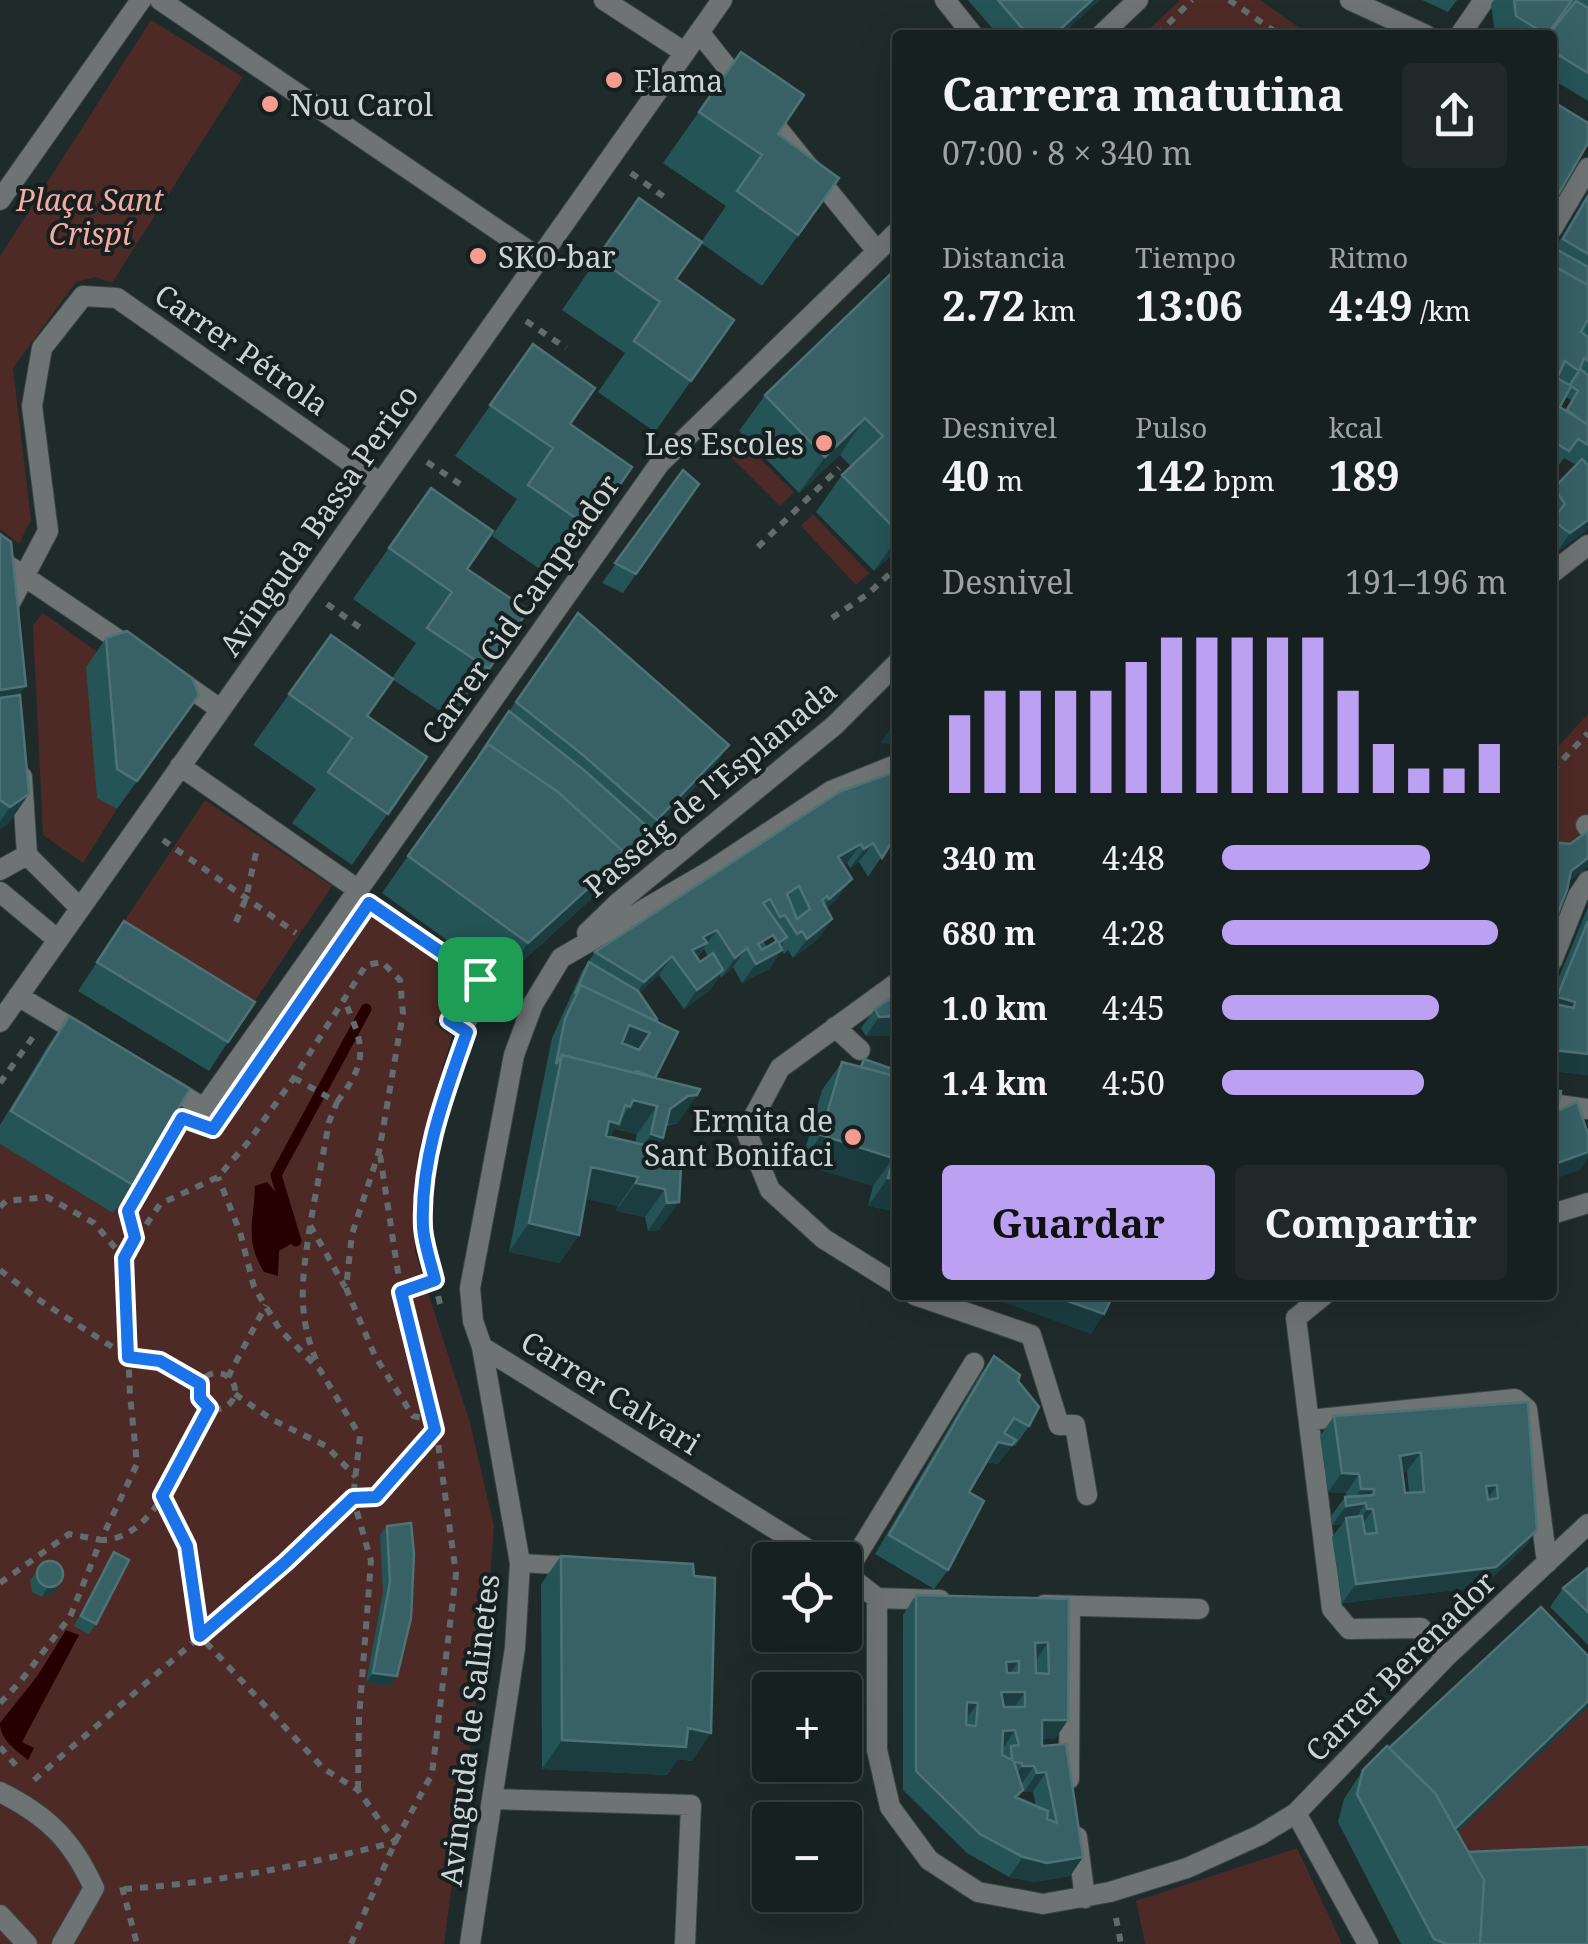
<!DOCTYPE html>
<html lang="es">
<head>
<meta charset="utf-8">
<style>
	body { margin:0; font-family:"Noto Serif",serif; background:#202829; color:#f1f3f6; height:100vh; display:flex; flex-direction:column; font-size:38px; white-space:nowrap }
	* { box-sizing:border-box; margin:0 }
	p { font-size:32px; color:#9ea3a5 }
	.icon { flex:none; width:55px; height:55px; fill:none; stroke:currentColor; stroke-width:2; stroke-linecap:round; stroke-linejoin:round }
	.map { position:relative; flex:1; overflow:hidden }
	.details { position:absolute; left:892px; top:30px; width:665px; height:1270px; display:flex; flex-direction:column; background:#172020; border-radius:10px; box-shadow:0 10px 40px #0002,0 0 0 2px #363e3e }
	.details>* { flex:none }
	.buttons { position:absolute; left:752px; top:1542px; display:grid; gap:20px }
	.buttons a { display:grid; place-items:center; width:110px; height:110px; border-radius:10px; background:#172020; box-shadow:0 10px 40px #0002,0 0 0 2px #363e3e; font-size:50px }
	.pin { position:absolute; display:grid; place-items:center; width:85px; height:85px; color:#fff; margin:-42px; border-radius:20px; box-shadow:0 5px 15px #0006 }
	.round { display:grid; place-items:center; flex:none; width:105px; height:105px; border-radius:10px; background:#202829 }
	.overview { display:flex; align-items:center; justify-content:space-between; height:170px; padding:0 50px }
	h1 { font-size:45px; font-weight:700; line-height:75px }
	.figures { display:grid; grid-template-columns:repeat(3,1fr); gap:15px; height:170px; padding:10px 50px }
	.figures div { display:grid; align-content:center }
	.figures b { font-size:42px; font-weight:700 }
	.figures small { font-size:28px; font-weight:400 }
	.figures p { font-size:28px }
	.chart { height:280px; padding:20px 50px }
	.chart p { display:flex; justify-content:space-between }
	.chart svg { width:100%; height:180px; margin-top:10px; stroke:#bca0f2; stroke-width:6 }
	.primary-button { display:flex; gap:20px; margin-top:auto; padding:20px 50px }
	.primary-button a { flex:1; height:115px; border-radius:10px; background:#bca0f2; color:#111; font-size:40px; font-weight:700; line-height:115px; text-align:center }
	.primary-button a+a { background:#202829; color:#f1f3f6 }
	ul { padding:0 50px; list-style:none; font-size:32px }
	li { display:grid; grid-template-columns:160px 120px 1fr; align-items:center; height:75px }
	li i { height:25px; border-radius:12px; background:#bca0f2 }
	.map>svg:first-child { display:block }
	.green { fill:#4e2a26 }
	.water { fill:#260000 }
	.lines { fill:none; stroke-linecap:round; stroke-linejoin:round }
	.stream { stroke:#260000; stroke-width:11 }
	.lane-casing { stroke:#3b4546; stroke-width:20 }
	.street-casing { stroke:#3b4546; stroke-width:22 }
	.path { stroke:#626c6d; stroke-width:6; stroke-dasharray:8 8; stroke-linecap:butt }
	.lane { stroke:#6e7374; stroke-width:18 }
	.street { stroke:#6e7374; stroke-width:20 }
	.wall { fill:#255457; fill-rule:evenodd }
	.shaded-wall { fill:#1b3d40 }
	.building { fill:#376165; stroke:#4e7376; stroke-width:2.5; fill-rule:evenodd }
	.route-casing { stroke:#fff; stroke-width:20 }
	.route { stroke:#1a73e8; stroke-width:12 }
	.poi-dot { fill:#f59c90; stroke:#162021; stroke-width:4 }
	.labels { text-anchor:middle; dominant-baseline:central; stroke-width:8; stroke-linejoin:round; paint-order:stroke }
	.poi-label { font-size:30px; fill:#cdd4d5; stroke:#162021; text-anchor:start }
	.park-label { font-size:30px; font-style:italic; fill:#faaba0; stroke:#162021 }
	.street-label { font-size:30px; fill:#cdd4d5; stroke:#162021 }
</style>
</head>
<body>
<div class="map">
<svg width="1588" height="1944" viewBox="0 0 1588 1944">
	<rect width="100%" height="100%" fill="#1f2a2b"/>
	<path class="green" d="M1180,0H1260L1310,35H1143Z
		M151,20L243,77L112,283L96,277L76,282L13,368L31,520L19,544L0,529V256Z
		M735,434L794,492L780,506L722,448Z
		M813,514L869,573L856,585L801,526Z
		M43,613L107,659L97,797L117,809L83,863L43,835L33,625Z
		M1588,714V830L1580,834L1556,863L1553,862V752Z
		M205,800L332,886L235,1030L105,950Z
		M367,912L466,980L434,1024L452,1036L417,1157L415,1252L470,1423L494,1526L486,1629L444,1944H0V1144L113,1213L170,1118L210,1139Z
		M1588,1707V1866L1436,1853Z
		M1297,1848L1342,1944H1145L1136,1901Z"/>
	<path class="water" d="M267,1182L285,1203L296,1241L279,1251L278,1276L264,1272C244,1240 254,1222 255,1186Z
		M66,1630L79,1635L22,1742L34,1748L28,1760C16,1750 0,1740 0,1723L38,1675Z"/>
	<g class="lines">
		<path class="stream" d="M296,1241L276,1175L366,1009"/>
		<defs>
			<path id="lane" d="M520,1563L575,1566"/>
			<path id="street" d="M160,0L539,258
				M604,0L684,52
				M945,0L973,35
				M1350,0L1426,35
				M699,32L746,91
				M1101,35L1138,0
				M1460,35L1484,0
				M765,113L877,251
				M0,200L141,0
				M1552,229L1588,168
				M0,560L132,649
				M1552,573L1588,545
				M9,613V605L48,531L32,406L42,348L83,296L117,298L380,483
				M177,679L220,709
				M180,766L357,889
				M22,777L27,855L80,908
				M1586,825L1588,828
				M0,870L27,855
				M0,892L58,940
				M587,933L619,902L835,725L898,662
				M1552,961L1578,896L1588,881
				M898,982L780,1068L746,1131L770,1190L824,1239L898,1285
				M18,996L83,1035
				M0,1022L722,0
				M835,1027L860,1050
				M164,1084L204,1108L660,463L898,231
				M1552,1104L1588,1109
				M1552,1214L1588,1203
				M915,1295L1031,1335L1059,1425H1075L1087,1495
				M1324,1295L1296,1318L1332,1609L1349,1629L1421,1628L1446,1657
				M482,1347L825,1560
				M1309,1420L1515,1399L1527,1409L1547,1563
				M845,1573L877,1598V1750L890,1807L929,1860L978,1892L1043,1904L1110,1892L1187,1868L1260,1835L1296,1813L1446,1657L1588,1524
				M846,1573L974,1363
				M877,1598L940,1600
				M1044,1605L1199,1609
				M1069,1779L1070,1606
				M0,1792C48,1816 72,1840 94,1888L62,1944
				M494,1799L691,1805L685,1944
				M1296,1813L1368,1944
				M1077,1837L1085,1898
				M0,1915L27,1944
				M470,1944L515,1648L520,1563L482,1347L473,1321L470,1288L514,1055L533,1004L561,958L710,871L831,791L898,764"/>
		</defs>
		<use href="#lane" class="lane-casing"/>
		<use href="#street" class="street-casing"/>
		<path class="path" d="M1229,0L1280,35
			M1157,35L1192,0
			M631,173L667,199
			M526,321L566,348
			M427,462L460,484
			M758,547L839,468
			M327,604L362,629
			M832,618L868,594L898,566
			M1552,771L1588,733
			M163,840L296,933
			M376,907L480,979L449,1020L467,1032
			M236,922L246,898L256,853
			M294,1078L337,1102L329,1122L310,1225L345,1287
			M0,1083L33,1037
			M337,1102C371,1058 363,1044 343,997
			M380,1155L401,1292
			M0,1207L6,1201L47,1197L94,1223L124,1258
			M310,1226C302,1280 296,1313 318,1365
			M135,1239L127,1211L179,1124
			M0,1270L36,1298L128,1357L160,1361L200,1384
			M440,1304L423,1230L425,1173L443,1100L467,1032L500,987
			M199 1391a18 18 0 1 1 36 0a18 18 0 1 1-36 0Z
			M228,1377L266,1305
			M235,1394L271,1419L326,1446L356,1477
			M0,1583L69,1534L101,1540L137,1464L130,1395L124,1258L160,1204L218,1177L249,1141L294,1078L366,965L382,962L400,980L403,1013L379,1152L352,1234L346,1288L375,1356L413,1416L435,1421
			M0,1703L20,1682L70,1617L101,1540C156,1541 186,1451 209,1408
			M0,1747L19,1769
			M34,1780L286,1562L353,1498L360,1436L320,1370L280,1330L254,1287L240,1232L218,1177
			M358,1789L359,1719L371,1561L353,1498L376,1497L435,1430
			M122,1887L137,1944
			M124,1889C216,1883 305,1865 395,1842L358,1790L323,1768L200,1636L187,1546L162,1496
			M1116,1918L1121,1944
			M351,1944L395,1842L432,1774L456,1574L435,1421L401,1292L435,1280"/>
		<use href="#lane" class="lane"/>
		<use href="#street" class="street"/>
	</g>
	<path class="wall" d="M968,0H1100L1061,35H998Z
		M1422,0H1457L1448,12Z
		M1494,0H1588V101L1552,79V35L1567,12L1548,35H1495L1491,4Z
		M741,52L778,134L839,178L762,286L701,243L676,279L734,320L655,432L598,392L625,353L562,310L639,198L702,241L726,206L663,163Z
		M1588,193V529L1557,552L1552,549V490L1576,465L1564,458L1555,470L1552,469V253ZM1566,397L1571,400L1565,410L1560,407Z
		M898,267V549L874,571L816,512L842,475L851,466L840,455L799,493L739,431L765,395Z
		M533,344L570,424L632,467L554,579L492,536L517,499L455,456Z
		M683,470L699,484L623,593L602,583Z
		M431,488L467,569L489,669L453,720L392,679L367,716L427,757L352,865L292,823L316,789L253,745L331,635L392,678L416,643L353,599Z
		M0,534L20,695L9,823L0,829Z
		M578,613L729,745L709,773L637,848L600,891L502,980L382,893Z
		M106,638L199,695L117,809L97,798L86,667Z
		M898,771V838L895,837L868,877L859,862L850,868L847,863L843,865L838,898L826,909L832,919L818,939L793,958L788,950L784,954L782,950L769,969L742,983L733,967L721,978L720,975L710,990L684,1009L659,975L639,993L656,1021L655,1078L678,1123L666,1126L663,1138L647,1161L681,1167L659,1230L648,1231L645,1217L616,1211L618,1206L586,1199L560,1263L509,1252L552,1038L582,971L595,952ZM772,935L776,941L767,947L763,941ZM704,949L708,956L700,962L697,957ZM615,1129L637,1134L635,1143L610,1137Z
		M1588,907V1075L1552,1071V994Z
		M124,921L228,1042L209,1071L78,991Z
		M898,993V1035L866,1036L861,1028L875,1009Z
		M69,1016L133,1185L113,1213L0,1144V1125L49,1044Z
		M864,1059L898,1071V1212L868,1206L873,1186L801,1164L822,1090L842,1062L859,1066Z
		M994,1356L1018,1381L1029,1426L1015,1446L1013,1444L998,1464L986,1462L969,1492L948,1570L934,1589L875,1554L980,1375Z
		M1528,1402L1537,1530L1523,1549L1482,1587L1342,1603L1332,1537L1342,1524L1332,1525L1331,1516L1345,1497H1346V1493L1328,1492L1320,1436L1334,1416ZM1407,1471L1409,1493H1405L1403,1472Z
		M387,1526L414,1554L390,1686L366,1683L383,1592L380,1535Z
		M114,1552L96,1624L89,1634L74,1626L108,1561Z
		M561,1556L692,1761L678,1759L667,1775L542,1769L541,1584Z
		M42,1563L52,1594L42,1597L32,1592L30,1581Z
		M1588,1568V1645L1550,1607L1563,1588Z
		M916,1595L1069,1599L1055,1739H1042V1746L1083,1857L1070,1876L1034,1882L1009,1877L967,1853L903,1790V1615ZM1021,1785L1024,1792H1033L1036,1806L1017,1798L1023,1790Z
		M1588,1656V1707L1457,1833L1468,1852L1588,1944H1401L1338,1822L1344,1799L1363,1770L1389,1748Z"/>
	<path class="shaded-wall" d="M1092,0H1100L1061,35H1054Z
		M865,418L840,455L799,493L825,457Z
		M1588,520V529L1557,552L1570,533Z
		M898,537V549L874,571Z
		M26,686L0,723V690Z
		M898,719V745L880,743Z
		M729,745L709,773L637,848L600,891L502,980L528,943L650,829L657,820Z
		M29,794L9,823L0,829V822L10,807Z
		M873,843L859,862L850,868L864,849Z
		M861,844L847,863L825,876L838,857Z
		M1588,858V867L1558,890L1571,871Z
		M852,879L838,898L816,918L829,899Z
		M832,919L818,939L793,958L807,939Z
		M717,930L693,962L680,967L703,937Z
		M787,937L776,953L782,950L769,969L742,983L756,964Z
		M747,948L733,967L721,978L735,958Z
		M672,956L659,975L631,1001L644,982Z
		M723,970L710,990L684,1009L697,990Z
		M1557,997L1575,1002L1562,1021L1552,1006Z
		M898,1016V1035L866,1036L879,1017Z
		M629,1025L650,1033L636,1052L616,1044Z
		M1552,1050L1588,1054V1075L1552,1071Z
		M697,1095L678,1123L668,1124L653,1135L663,1138L643,1166L631,1162L670,1109L688,1096Z
		M633,1100L657,1106L637,1134L615,1129L599,1152L609,1121L619,1124Z
		M821,1135L893,1158L873,1186L801,1164Z
		M1588,1152V1158L1580,1170L1552,1180V1165Z
		M591,1167L638,1177L618,1206L571,1196Z
		M888,1178L898,1180V1212L868,1206Z
		M636,1183L665,1189L645,1217L616,1211Z
		M679,1202L659,1230L648,1231L667,1203Z
		M529,1223L579,1235L560,1263L509,1252Z
		M984,1295H1051L1104,1314L1091,1334Z
		M1016,1440L998,1464L984,1461L998,1442Z
		M1421,1452L1407,1471L1387,1475L1400,1456Z
		M1342,1473L1359,1474L1346,1493L1328,1492Z
		M1497,1485L1484,1504L1486,1486Z
		M1361,1489H1374L1353,1523L1346,1518L1342,1524L1332,1525L1346,1506L1350,1505Z
		M1367,1509H1373L1360,1528H1354Z
		M1537,1530L1523,1549L1482,1587L1342,1603L1356,1584Z
		M59,1585L52,1594L42,1597L48,1587Z
		M1048,1642L1035,1662V1643Z
		M1019,1661L1005,1680L1006,1662Z
		M373,1673L397,1676L390,1686L366,1683Z
		M1001,1692H1025L1011,1712H988Z
		M1588,1701V1707L1436,1853L1449,1834Z
		M967,1702L978,1703L964,1722Z
		M1042,1720H1068L1055,1739L1029,1740Z
		M688,1728L711,1733L692,1761L678,1759L667,1775L542,1769L562,1740Z
		M1015,1730L1002,1750L1003,1731Z
		M1022,1766H1034L1021,1785L1008,1786Z
		M1046,1772L1033,1792H1024L1037,1773Z
		M1023,1857H1083L1070,1876L1034,1882L1009,1877Z"/>
	<path class="building" d="M998,0H1092L1054,35H1028Z
		M1514,0H1572L1547,35L1516,16Z
		M1576,1L1588,8V73L1552,51V35H1548Z
		M741,52L804,95L778,134L839,178L798,235L737,191L762,155L699,112Z
		M1552,101L1588,123V143L1552,205Z
		M1588,196V254L1563,239Z
		M639,198L702,242L676,279L734,320L691,381L634,341L660,302L597,258Z
		M1556,249L1588,267V285L1552,265V255Z
		M1552,265L1588,285V319L1581,332L1588,337V361L1584,358L1579,371L1565,361L1557,378L1571,386L1560,407L1588,425V445L1578,439L1569,451L1552,441Z
		M898,267V532L842,475L883,436L865,418L825,457L765,395Z
		M533,344L595,388L570,424L632,467L590,528L528,485L553,448L490,405Z
		M1580,369L1588,375V425L1567,410L1578,391L1570,385Z
		M1582,459L1588,465V520L1570,533L1552,520L1565,504L1554,488Z
		M683,470L699,484L636,574L615,563Z
		M431,488L493,531L467,569L528,610L489,669L427,628L452,592L389,548Z
		M0,534L11,542L26,686L0,690Z
		M578,613L729,745L657,820L583,755L516,702Z
		M127,631L192,678L199,695L137,781L117,769L106,638Z
		M331,635L393,679L367,716L427,757L388,814L328,772L352,738L289,694Z
		M20,695L29,794L10,807L0,800V698Z
		M509,711L585,771L650,829L613,872L626,854L558,792L488,744L479,756Z
		M488,744L558,792L626,854L528,943L408,856Z
		M898,771V832L882,858L873,843L864,849L861,844L838,857L852,879L829,899L827,896L822,900L832,919L807,939L802,931L797,934L785,915L780,917L770,899L763,903L787,937L779,943L782,950L756,964L747,948L735,958L717,930L703,937L707,943L692,950L700,962L713,953L723,970L697,990L672,956L644,982L595,952L841,791ZM799,886L810,909L797,919L787,894ZM773,935L777,941L762,950L758,944Z
		M1588,831V858L1571,871L1567,890L1552,928V842L1570,844Z
		M124,921L255,1002L228,1042L97,962Z
		M1588,921V1054L1552,1050V1007L1554,1004L1574,1008L1575,1002L1557,997Z
		M589,962L638,991L657,1019L656,1021L581,985L575,994Z
		M581,985L678,1032L655,1078L636,1071L635,1073L562,1055L556,1064L565,1019ZM629,1025L650,1033L639,1050L622,1043Z
		M898,993V1016L879,1017L875,1009Z
		M69,1016L190,1089L133,1185L11,1111Z
		M562,1055L700,1089L697,1095L688,1096L670,1109L663,1138L651,1134L657,1106L633,1100L630,1107L625,1105L619,1124L609,1121L606,1136L649,1146L646,1161L681,1167L679,1202L667,1203L665,1189L636,1183L638,1177L591,1167L579,1235L529,1223Z
		M864,1059L898,1071V1077L861,1067Z
		M842,1062L898,1077V1180L888,1178L893,1158L821,1135Z
		M1552,1090L1561,1091L1559,1102H1552Z
		M1577,1102L1588,1134V1152L1552,1165V1113Z
		M1051,1295H1113L1104,1314Z
		M994,1356L1020,1375L1018,1381L1039,1407L1029,1426L1014,1418L1004,1433L1016,1440L1012,1445L998,1442L969,1492L984,1501L948,1570L889,1535Z
		M1528,1402L1537,1530L1496,1567L1356,1584L1346,1518L1362,1516L1365,1534L1377,1533L1373,1509H1367L1366,1503L1346,1506L1345,1497L1374,1495V1489H1361L1359,1474L1342,1473L1334,1416ZM1421,1452L1424,1492L1405,1493L1400,1456ZM1497,1485L1498,1498L1488,1500L1486,1486Z
		M411,1523L414,1554L411,1618L397,1676L373,1673L390,1582L387,1526Z
		M114,1552L129,1560L96,1624L81,1616Z
		M561,1556L693,1564L694,1576L715,1578L711,1733L688,1728L686,1747L562,1740Z
		M37 1574a13 13 0 1 1 26 0a13 13 0 1 1-26 0Z
		M1588,1568V1612L1563,1588Z
		M916,1595L1069,1599L1068,1720H1042V1746L1066,1744L1083,1857L1047,1863L1023,1857L980,1834L916,1771ZM1048,1642L1049,1674L1036,1673L1035,1643ZM1019,1661V1673H1007L1006,1662ZM1001,1692H1025V1707H1004ZM967,1702L978,1703L976,1726L966,1725ZM1015,1730L1019,1745L1011,1746L1012,1760L1002,1755L1003,1731ZM1014,1762L1022,1763V1766H1034L1037,1773L1046,1772L1057,1823L1047,1819L1048,1811L1015,1797L1023,1790Z
		M1541,1607L1588,1656V1701L1455,1829L1435,1793L1389,1748Z
		M1387,1746L1435,1793L1484,1880L1480,1944H1446L1434,1939L1357,1794L1363,1770Z
		M1588,1847V1944H1480L1484,1880L1468,1852Z"/>
	<g class="lines">
		<defs>
			<path id="route" d="M369,903L480,979L449,1020L467,1032C445,1094 420,1159 423,1227C424,1244 431,1263 435,1280L401,1292L435,1430L376,1497L353,1498L286,1562L200,1636L187,1546L162,1496L209,1408L200,1398V1384L160,1361L128,1357L124,1258L135,1238L128,1211L182,1118L213,1129Z"/>
		</defs>
		<use href="#route" class="route-casing"/>
		<use href="#route" class="route"/>
	</g>
	<g class="poi-dot">
		<circle cx="614" cy="80" r="10"/>
		<circle cx="270" cy="104" r="10"/>
		<circle cx="478" cy="256" r="10"/>
		<circle cx="824" cy="443" r="10"/>
		<circle cx="853" cy="1137" r="10"/>
	</g>
	<g class="labels">
		<g class="poi-label">
			<text x="634" y="80">Flama</text>
			<text x="290" y="104">Nou Carol</text>
			<text x="498" y="256">SKO-bar</text>
			<text x="804" y="443" text-anchor="end">Les Escoles</text>
			<text x="833" y="1120" text-anchor="end">Ermita de<tspan x="833" dy="34">Sant Bonifaci</tspan></text>
		</g>
		<g class="park-label">
			<text x="90" y="199">Plaça Sant<tspan x="90" dy="34">Crispí</tspan></text>
		</g>
		<g class="street-label">
			<text transform="translate(242 349) rotate(35)">Carrer Pétrola</text>
			<text transform="translate(318 520) rotate(-55)">Avinguda Bassa Perico</text>
			<text transform="translate(520 609) rotate(-55)">Carrer Cid Campeador</text>
			<text transform="translate(710 788) rotate(-40)">Passeig de l'Esplanada</text>
			<text transform="translate(611 1392) rotate(32)">Carrer Calvari</text>
			<text transform="translate(1400 1666) rotate(-45)">Carrer Berenador</text>
			<text transform="translate(469 1730) rotate(-83)">Avinguda de Salinetes</text>
		</g>
	</g>
</svg>
<div class="buttons">
<a><svg class="icon" aria-label="locate" viewBox="0 0 24 24"><circle cx="12" cy="12" r="6"/><path d="M12 2v4M12 18v4M2 12h4M18 12h4"/></svg></a>
<a>+</a>
<a>−</a>
</div>
<div class="pin" style="left:480px;top:979px;background:#1e9e55"><svg class="icon" aria-label="arrive" viewBox="0 0 24 24"><path d="M6 21V4h12l-3 4 3 4H6"/></svg></div>
<section class="details">
<div class="overview"><div><h1>Carrera matutina</h1><p>07:00 · 8 × 340 m</p></div><a class="round"><svg class="icon" aria-label="share" viewBox="0 0 24 24"><path d="M12 15V3M7 8l5-5 5 5M5 13v7h14v-7"/></svg></a></div>
<div class="figures">
<div><p>Distancia</p><b>2.72<small> km</small></b></div>
<div><p>Tiempo</p><b>13:06</b></div>
<div><p>Ritmo</p><b>4:49<small> /km</small></b></div>
</div>
<div class="figures">
<div><p>Desnivel</p><b>40<small> m</small></b></div>
<div><p>Pulso</p><b>142<small> bpm</small></b></div>
<div><p>kcal</p><b>189</b></div>
</div>
<div class="chart"><p><span>Desnivel</span>191–196 m</p>
<svg viewBox="0 0 160 44" preserveAspectRatio="none"><path d="M5 44V25M15 44V19M25 44V19M35 44V19M45 44V19M55 44V12M65 44V6M75 44V6M85 44V6M95 44V6M105 44V6M115 44V19M125 44V32M135 44V38M145 44V38M155 44V32"/></svg>
</div>
<ul>
<li><b>340 m</b>4:48<i style="width:73%"></i></li>
<li><b>680 m</b>4:28<i style="width:97%"></i></li>
<li><b>1.0 km</b>4:45<i style="width:76%"></i></li>
<li><b>1.4 km</b>4:50<i style="width:71%"></i></li>
</ul>
<div class="primary-button"><a>Guardar</a><a>Compartir</a></div>
</section>
</div>
</body>
</html>
